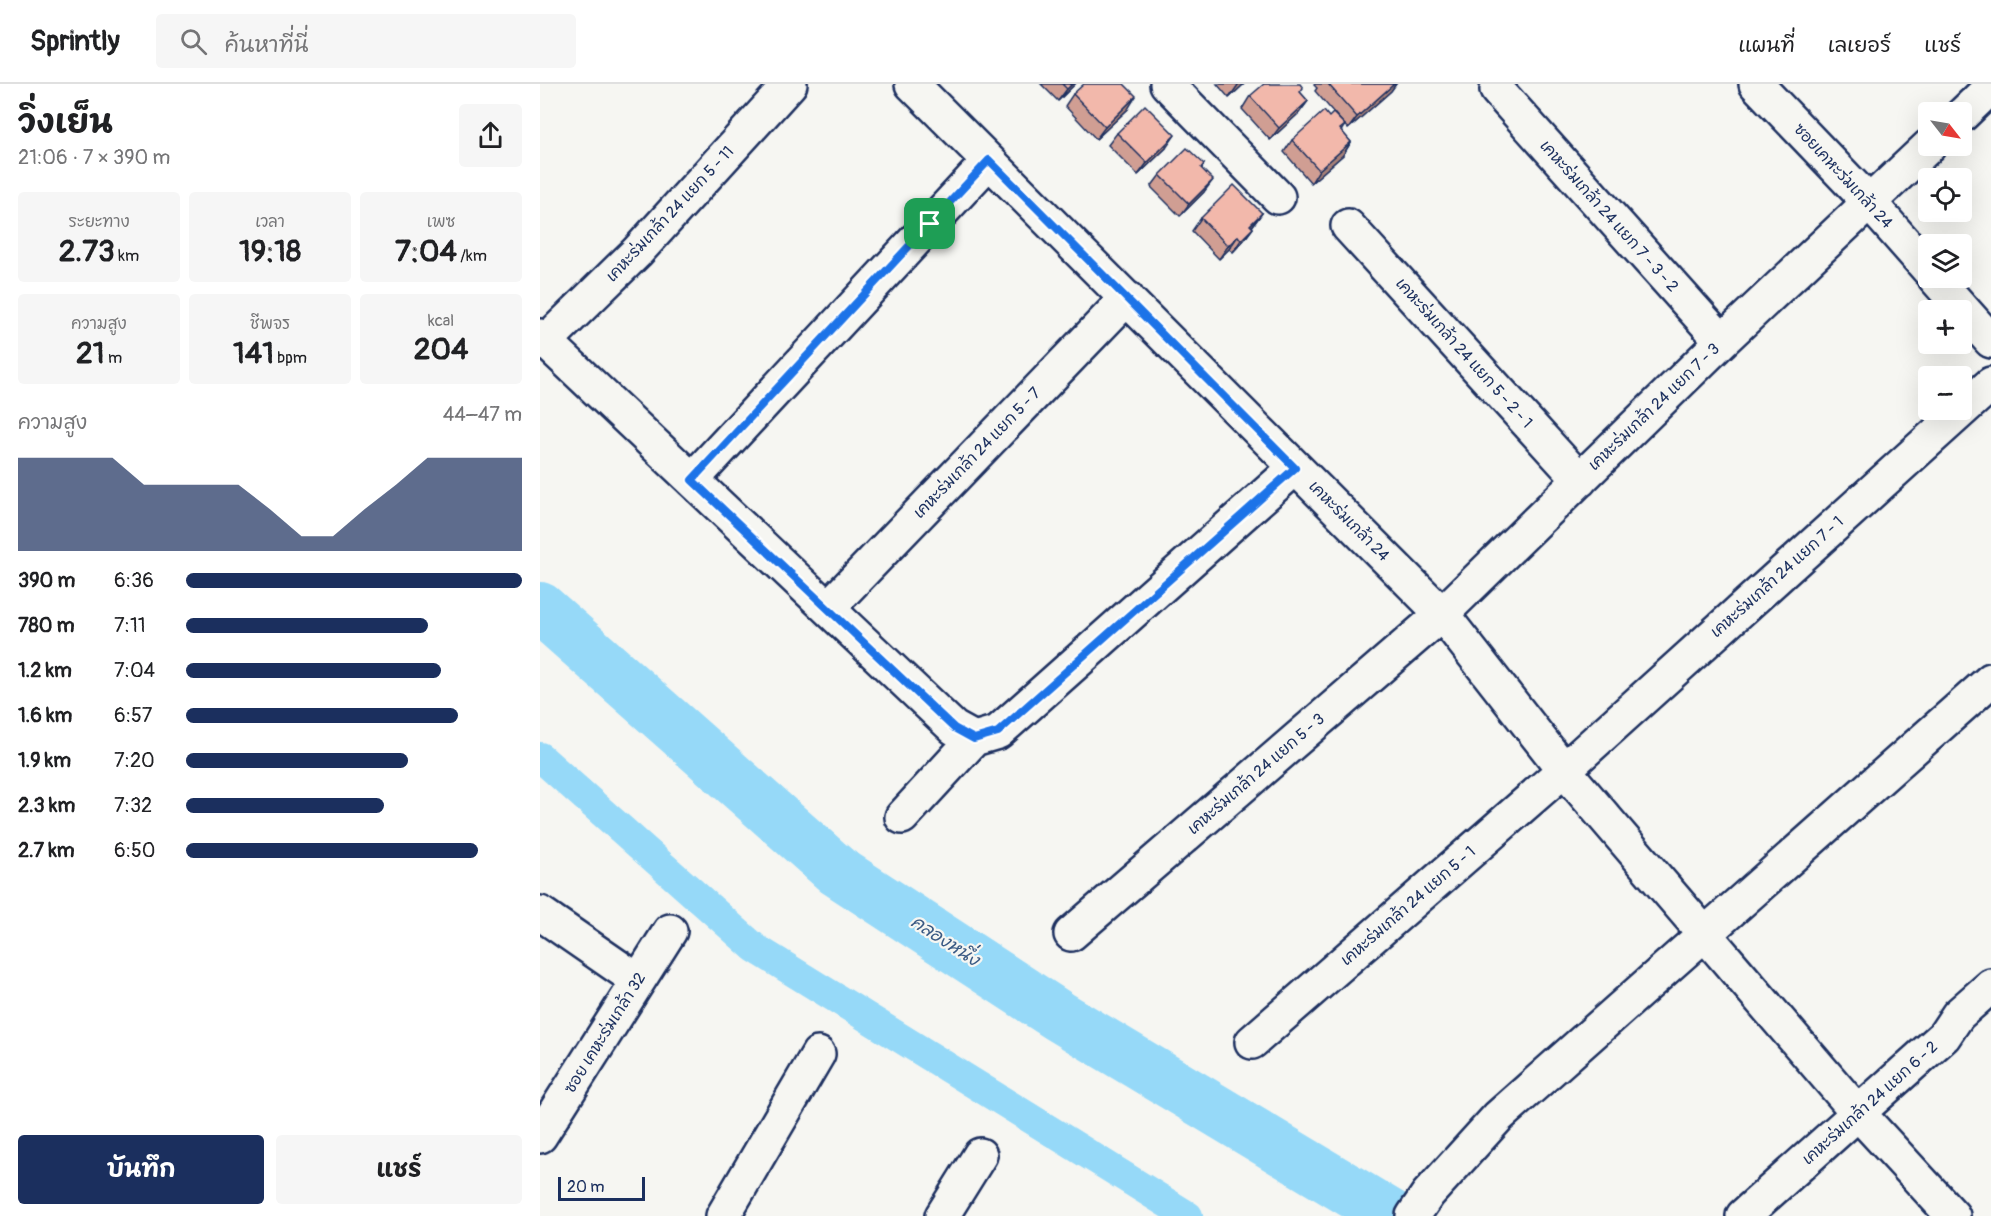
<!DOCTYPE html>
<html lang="th">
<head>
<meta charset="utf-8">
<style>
	body { margin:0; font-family:Pangolin,"Playpen Sans Thai",sans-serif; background:#f6f6f6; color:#202124; height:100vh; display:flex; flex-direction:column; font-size:22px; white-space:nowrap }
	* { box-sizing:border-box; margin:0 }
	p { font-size:20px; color:#757577 }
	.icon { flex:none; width:33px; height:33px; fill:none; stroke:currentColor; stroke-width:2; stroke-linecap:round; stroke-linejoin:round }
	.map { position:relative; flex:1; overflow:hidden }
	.details { display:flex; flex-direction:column; background:#fff; width:540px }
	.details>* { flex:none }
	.needle { width:39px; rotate:121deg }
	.fabs { position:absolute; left:1378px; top:18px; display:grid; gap:12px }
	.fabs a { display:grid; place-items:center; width:54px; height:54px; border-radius:6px; background:#fff; box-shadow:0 6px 24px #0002; font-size:30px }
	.scale { position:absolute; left:18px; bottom:15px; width:87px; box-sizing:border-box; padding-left:6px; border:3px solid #1b2f5e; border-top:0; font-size:16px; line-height:21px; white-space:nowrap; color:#1b2f5e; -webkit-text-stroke:4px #f6f6f2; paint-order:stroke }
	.pin { position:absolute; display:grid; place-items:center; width:51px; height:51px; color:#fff; margin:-26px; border-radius:12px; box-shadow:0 3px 9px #0006 }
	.round { display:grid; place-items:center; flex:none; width:63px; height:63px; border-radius:6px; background:#f6f6f6 }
	.head { display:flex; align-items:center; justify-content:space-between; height:102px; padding:0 18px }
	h1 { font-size:33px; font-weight:700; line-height:45px }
	.metrics { display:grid; grid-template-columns:repeat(3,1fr); gap:9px; height:102px; padding:6px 18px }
	.metrics div { display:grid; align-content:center; border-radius:6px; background:#f6f6f6; text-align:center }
	.metrics b { font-size:30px; font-weight:700 }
	.metrics small { font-size:16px; font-weight:400 }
	.metrics p { font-size:16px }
	.chart { height:168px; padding:12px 18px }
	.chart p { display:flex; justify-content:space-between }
	.chart svg { width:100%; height:108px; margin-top:6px; fill:#1b2f5e; opacity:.7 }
	.action { display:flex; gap:12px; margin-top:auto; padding:12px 18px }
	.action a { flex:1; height:69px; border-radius:6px; background:#1b2f5e; color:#fff; font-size:24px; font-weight:700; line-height:69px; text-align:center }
	.action a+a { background:#f6f6f6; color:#202124 }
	ul { padding:0 18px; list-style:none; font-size:20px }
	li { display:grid; grid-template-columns:96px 72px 1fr; align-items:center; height:45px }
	li i { height:15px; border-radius:8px; background:#1b2f5e }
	header { display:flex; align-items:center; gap:36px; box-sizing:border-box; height:84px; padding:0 30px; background:#fff; border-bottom:2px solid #e0e0e0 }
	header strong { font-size:28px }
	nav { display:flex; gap:33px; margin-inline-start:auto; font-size:21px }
	.search { width:420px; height:54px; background:#f6f6f6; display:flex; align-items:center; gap:15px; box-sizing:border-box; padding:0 21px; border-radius:6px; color:#757577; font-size:22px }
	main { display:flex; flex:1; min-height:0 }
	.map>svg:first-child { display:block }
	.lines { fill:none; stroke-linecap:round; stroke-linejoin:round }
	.canal { stroke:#96d9f8; stroke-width:30 }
	.river { stroke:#96d9f8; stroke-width:52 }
	.minor-casing { stroke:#1b2f5e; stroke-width:38 }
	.minor { stroke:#f6f6f2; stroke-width:33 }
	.wall { fill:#d09e93; stroke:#1b2f5e; stroke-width:1.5 }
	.shaded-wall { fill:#a98178; stroke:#1b2f5e; stroke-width:1.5 }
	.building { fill:#f2b8ab; stroke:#1b2f5e; stroke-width:1.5 }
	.route-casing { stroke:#fff; stroke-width:12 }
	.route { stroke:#1a73e8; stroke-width:8 }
	.labels { text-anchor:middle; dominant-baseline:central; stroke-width:4.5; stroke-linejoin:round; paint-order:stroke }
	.street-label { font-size:16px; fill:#1b2f5e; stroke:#f6f6f2 }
	.water-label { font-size:18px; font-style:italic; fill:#3a5a84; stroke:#f6f6f2 }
</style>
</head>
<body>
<header>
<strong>Sprintly</strong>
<div class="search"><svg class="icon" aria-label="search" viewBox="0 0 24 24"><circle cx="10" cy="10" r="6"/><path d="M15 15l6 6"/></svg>ค้นหาที่นี่</div>
<nav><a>แผนที่</a><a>เลเยอร์</a><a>แชร์</a></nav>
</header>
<main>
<section class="details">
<div class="head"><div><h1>วิ่งเย็น</h1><p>21:06 · 7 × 390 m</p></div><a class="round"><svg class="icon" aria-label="share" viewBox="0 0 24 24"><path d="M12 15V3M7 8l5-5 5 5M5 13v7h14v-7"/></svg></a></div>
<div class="metrics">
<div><p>ระยะทาง</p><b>2.73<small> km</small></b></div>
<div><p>เวลา</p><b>19:18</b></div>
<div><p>เพซ</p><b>7:04<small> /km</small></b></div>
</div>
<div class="metrics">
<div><p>ความสูง</p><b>21<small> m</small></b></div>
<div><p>ชีพจร</p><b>141<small> bpm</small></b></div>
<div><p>kcal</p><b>204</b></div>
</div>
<div class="chart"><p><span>ความสูง</span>44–47 m</p>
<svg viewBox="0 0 160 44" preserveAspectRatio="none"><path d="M0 44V6L10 6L20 6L30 6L40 17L50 17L60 17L70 17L80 27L90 38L100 38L110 27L120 17L130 6L140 6L150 6L160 6V44z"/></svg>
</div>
<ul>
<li><b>390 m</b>6:36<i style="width:100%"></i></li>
<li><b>780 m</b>7:11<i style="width:72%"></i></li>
<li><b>1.2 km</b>7:04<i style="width:76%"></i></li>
<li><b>1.6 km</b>6:57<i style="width:81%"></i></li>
<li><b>1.9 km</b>7:20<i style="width:66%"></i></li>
<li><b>2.3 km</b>7:32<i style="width:59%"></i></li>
<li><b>2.7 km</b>6:50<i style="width:87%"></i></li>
</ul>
<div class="action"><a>บันทึก</a><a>แชร์</a></div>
</section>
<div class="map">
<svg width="1451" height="1132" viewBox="0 0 1451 1132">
	<rect width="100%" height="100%" fill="#f6f6f2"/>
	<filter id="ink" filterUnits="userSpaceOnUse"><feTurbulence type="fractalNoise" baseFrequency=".0167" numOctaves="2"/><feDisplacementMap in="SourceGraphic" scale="12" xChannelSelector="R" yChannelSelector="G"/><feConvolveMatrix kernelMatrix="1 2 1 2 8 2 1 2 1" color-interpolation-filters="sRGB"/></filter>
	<g filter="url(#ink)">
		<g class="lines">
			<path class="canal" d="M0,673L215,864L648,1132"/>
			<path class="river" d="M0,524L297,787L519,932L852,1132"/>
			<defs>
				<path id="minor" d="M372,0L902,530L1024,686L1319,1030L1413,1132
					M627,0L738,113
					M1216,0L1329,118L1389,186
					M957,6L1182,257
					M1422,31L1451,3
					M808,142L1040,396
					M1395,194L1451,257
					M0,252L414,644L434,655
					M6,257L97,168L250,0
					M152,396L449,77
					M288,524L587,214
					M434,655L458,648L755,384
					M362,733L434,655
					M0,829L97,896
					M531,850L902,530L1182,257L1389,62
					M712,958L1024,686L1451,300
					M0,1052L130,847
					M183,1132L278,970
					M402,1132L440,1071
					M873,1132L888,1110L958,1033L1451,596
					M1203,1132L1404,952L1418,931L1451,902"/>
			</defs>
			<use href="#minor" class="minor-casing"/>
			<use href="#minor" class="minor"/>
		</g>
		<path class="wall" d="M501,0H535L518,17Z
			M677,0H704L689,14Z
			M775,0H856L851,7L808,45L775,7L777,4L774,1Z
			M760,8L768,17L759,29L730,56L702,25L710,12Z
			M533,10L588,25L556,55L525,22Z
			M789,33L805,41L801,47L811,58L803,71L771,99L744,68L752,56Z
			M577,49L626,64L598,91L568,61Z
			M664,80L662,84L664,108L640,132L611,103L620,91Z
			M722,129L712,143L713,144L704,156L693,168L689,165L679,175L652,147L661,134Z"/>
		<path class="shaded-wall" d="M532,0H535L518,17L527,5Z
			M699,0H704L689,14L698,1Z
			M854,0H856L851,7L808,45L817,33Z
			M596,12L588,25L556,55L565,43Z
			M768,17L759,29L730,56L739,44Z
			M635,51L626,64L598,91L607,79Z
			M811,58L803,71L771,99L779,86Z
			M673,96L664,108L640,132L649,120Z
			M722,129L713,141L701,153L710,141Z
			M713,144L704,156L693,168L701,156Z
			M698,152L689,165L679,175L688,162Z"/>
		<path class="building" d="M522,0H532L527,5Z
			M544,0H584L596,12L565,43L533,10Z
			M724,0H760L763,4L760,8L768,17L739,44L710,12Z
			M788,0H854L817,33Z
			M605,21L635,51L607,79L577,49Z
			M784,27L789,33L793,29L805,41L800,45L811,58L779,86L752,56Z
			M647,64L664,80L661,84L673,96L649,120L620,91Z
			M694,101L722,129L710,141L713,144L701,156L698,152L688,162L661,134Z"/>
	</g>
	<g class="lines" filter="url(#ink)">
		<defs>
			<path id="route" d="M449,76L755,384L458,648L434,655L414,644L152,396Z"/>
		</defs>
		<use href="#route" class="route-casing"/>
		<use href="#route" class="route"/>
	</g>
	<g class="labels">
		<g class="street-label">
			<text transform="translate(1303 92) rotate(47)">ซอยเคหะร่มเกล้า 24</text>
			<text transform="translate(130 130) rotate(-47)">เคหะร่มเกล้า 24 แยก 5 - 11</text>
			<text transform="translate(1069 132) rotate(48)">เคหะร่มเกล้า 24 แยก 7 - 3 - 2</text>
			<text transform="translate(924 269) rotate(48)">เคหะร่มเกล้า 24 แยก 5 - 2 - 1</text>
			<text transform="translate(1114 323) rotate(-44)">เคหะร่มเกล้า 24 แยก 7 - 3</text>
			<text transform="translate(437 369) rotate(-46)">เคหะร่มเกล้า 24 แยก 5 - 7</text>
			<text transform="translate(809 437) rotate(45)">เคหะร่มเกล้า 24</text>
			<text transform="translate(1237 493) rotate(-42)">เคหะร่มเกล้า 24 แยก 7 - 1</text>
			<text transform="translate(716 690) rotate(-41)">เคหะร่มเกล้า 24 แยก 5 - 3</text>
			<text transform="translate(868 822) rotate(-41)">เคหะร่มเกล้า 24 แยก 5 - 1</text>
			<text transform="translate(65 949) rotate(-58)">ซอย เคหะร่มเกล้า 32</text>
			<text transform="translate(1330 1019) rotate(-42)">เคหะร่มเกล้า 24 แยก 6 - 2</text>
		</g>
		<g class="water-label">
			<text transform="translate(405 857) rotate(33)">คลองหนึ่ง</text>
		</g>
	</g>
</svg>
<div class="fabs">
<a><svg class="needle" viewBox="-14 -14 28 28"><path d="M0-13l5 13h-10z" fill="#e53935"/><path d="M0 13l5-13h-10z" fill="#757577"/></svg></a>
<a><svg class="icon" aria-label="locate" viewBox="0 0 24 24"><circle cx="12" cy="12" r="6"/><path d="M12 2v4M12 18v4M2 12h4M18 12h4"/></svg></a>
<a><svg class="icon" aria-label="layers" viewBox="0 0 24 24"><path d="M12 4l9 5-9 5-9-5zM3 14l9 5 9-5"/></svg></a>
<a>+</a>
<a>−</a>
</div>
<div class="scale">20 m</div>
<div class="pin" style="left:390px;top:140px;background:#1e9e55"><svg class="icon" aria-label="arrive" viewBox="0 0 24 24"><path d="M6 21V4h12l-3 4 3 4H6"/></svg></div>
</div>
</main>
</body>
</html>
